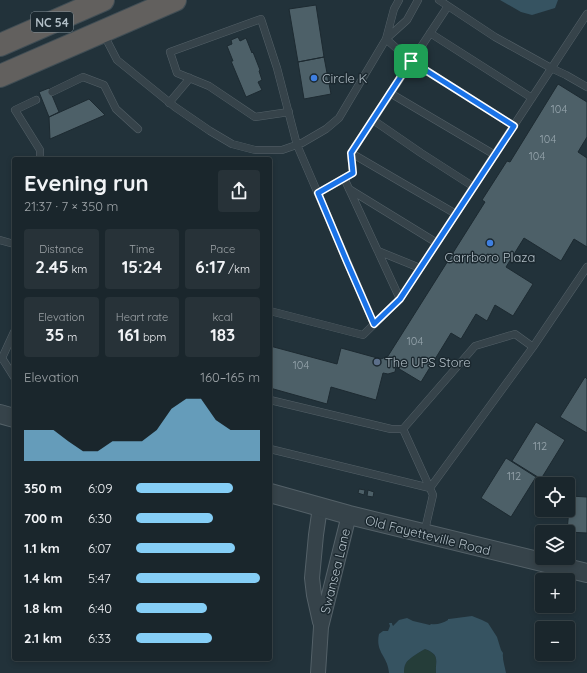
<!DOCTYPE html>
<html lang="en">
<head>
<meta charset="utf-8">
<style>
	body { margin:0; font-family:Quicksand,sans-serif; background:#273238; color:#f1f3f6; height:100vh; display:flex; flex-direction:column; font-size:15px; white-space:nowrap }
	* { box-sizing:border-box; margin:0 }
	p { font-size:13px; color:#9fa5a9 }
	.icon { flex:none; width:22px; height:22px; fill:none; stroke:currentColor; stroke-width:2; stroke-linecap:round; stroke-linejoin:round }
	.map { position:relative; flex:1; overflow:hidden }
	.details { position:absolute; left:12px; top:157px; width:260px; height:504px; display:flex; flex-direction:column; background:#1a262c; border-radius:4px; box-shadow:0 2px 6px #0003,0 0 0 1px #384348 }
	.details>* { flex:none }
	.controls { position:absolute; left:535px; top:477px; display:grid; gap:8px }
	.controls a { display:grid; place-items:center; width:40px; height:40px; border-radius:4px; background:#1a262c; box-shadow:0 2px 6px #0003,0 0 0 1px #384348; font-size:20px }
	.pin { position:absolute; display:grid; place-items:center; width:34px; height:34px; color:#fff; margin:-17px; border-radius:8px; box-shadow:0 2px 6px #0006 }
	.round { display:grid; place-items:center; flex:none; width:42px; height:42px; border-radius:4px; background:#273238 }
	.overview { display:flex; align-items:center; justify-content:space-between; height:68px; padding:0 12px }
	h1 { font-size:22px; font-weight:700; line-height:30px }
	.figures { display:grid; grid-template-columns:repeat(3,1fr); gap:6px; height:68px; padding:4px 12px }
	.figures div { display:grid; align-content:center; border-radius:4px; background:#273238; text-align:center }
	.figures b { font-size:17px; font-weight:700 }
	.figures small { font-size:11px; font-weight:400 }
	.figures p { font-size:11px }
	.chart { height:112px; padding:8px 12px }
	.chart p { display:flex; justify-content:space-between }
	.chart svg { width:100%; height:72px; margin-top:4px; fill:#85cef6; opacity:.7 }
	ul { padding:0 12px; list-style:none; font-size:13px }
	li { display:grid; grid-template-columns:64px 48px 1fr; align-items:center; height:30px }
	li i { height:10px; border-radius:5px; background:#85cef6 }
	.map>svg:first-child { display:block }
	.green { fill:#253d39 }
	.water { fill:#365361 }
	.building { fill:#4d6068; stroke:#1d2a31 }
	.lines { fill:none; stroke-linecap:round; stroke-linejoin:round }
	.service-casing { stroke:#546168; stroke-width:8 }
	.minor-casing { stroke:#546168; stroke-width:16 }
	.tertiary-casing { stroke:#546168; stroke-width:20 }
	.trunk-casing { stroke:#414e55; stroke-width:24 }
	.service { stroke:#36434a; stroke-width:7 }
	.minor { stroke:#36434a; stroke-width:14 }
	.tertiary { stroke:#36434a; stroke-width:18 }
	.trunk { stroke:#62605e; stroke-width:22 }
	.route-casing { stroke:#fff; stroke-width:8 }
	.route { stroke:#1a73e8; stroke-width:5 }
	.shop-dot { fill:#3f7fe0; stroke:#1b282f; stroke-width:1.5 }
	.service-dot { fill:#5c6f8a; stroke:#1b282f; stroke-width:1.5 }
	.labels { text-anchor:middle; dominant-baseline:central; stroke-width:3; stroke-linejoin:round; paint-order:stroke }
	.number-label { font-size:11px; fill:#98a6ae }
	.shield { fill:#1b282f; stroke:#849199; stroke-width:1 }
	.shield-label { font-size:12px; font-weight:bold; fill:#b1bec6 }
	.poi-label { font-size:13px; fill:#b1bec6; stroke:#1b282f; text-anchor:start }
	.street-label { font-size:13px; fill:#b1bec6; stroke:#1b282f }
</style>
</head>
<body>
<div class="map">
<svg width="587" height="673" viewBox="0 0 587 673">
	<rect width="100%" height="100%" fill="#22323a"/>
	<path class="green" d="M425,649C441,656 435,661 436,673H404C404,670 404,666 406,663C408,659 421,651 425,649Z"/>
	<path class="water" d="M500,0H558L555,8L532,15L521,12Z
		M472,616L482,620L488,623L497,637L501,650L503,653C502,659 505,667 506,673H436C435,661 441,655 425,649C421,651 408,659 406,663C404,666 404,670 404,673H389C388,656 375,653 379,634L383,631H388L390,626L389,623H392V624L393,626L399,620L407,618L413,621L430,625L431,624C437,625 443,623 448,620V619H449Z"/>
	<path class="building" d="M316,5L324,57L298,62L289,9Z
		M238,37L240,41L246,38L252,53L253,52L260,70L259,71L262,80L258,82L262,90L246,97L231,61H233L227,46L232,44L231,40Z
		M324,57L331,94L304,99L298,62Z
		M558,84L587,102V137L578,152L587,158V247L574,239L561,261L524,238L506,267L533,284L513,316L495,305L487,321L476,314L461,339L451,333L421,382L396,367L395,372L388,374L383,373L376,400L331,387L327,404L270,388V346L337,364L341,348L381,359L388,356L485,202L482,200L507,161L510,162Z
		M49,88L59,112L49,117L39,92Z
		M89,99L105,115L50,139L49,117Z
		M585,377L587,379V433L560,417Z
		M536,422L565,440L541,479L512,461Z
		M506,458L536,477L511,517L481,498Z
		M359,489L365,490L364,495L358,493Z
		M368,490L374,492L373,497L367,496Z
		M570,496L587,497V533L567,532Z"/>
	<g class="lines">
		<defs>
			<path id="service" d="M439,0L495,37L551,68L566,75L587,87
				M103,33L117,60L175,107L210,131L232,144L255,150H282L302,143L326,129L339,118L386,39L394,9L399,0
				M430,33L532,98
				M386,39L411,61L514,126
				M386,39L407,20L418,0
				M52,92L83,77L104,85L116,109L138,129
				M390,93L495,155
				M36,100L15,110L40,150V159
				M169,103L190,78
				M289,112L255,117L209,86L177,73L170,52L261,19L277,68L297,145L347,261L374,324
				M373,120L421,153L474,187
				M351,153L399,181L456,214
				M344,178L400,299
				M349,189L437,243
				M318,193L353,173L351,153L448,6
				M0,240L14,244
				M378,251L420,268
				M270,311L363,335L400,299L587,14
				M14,332L2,358L14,377
				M533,347L587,267
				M270,400L391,429H403L475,346L515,334L533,347L430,488L270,449
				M403,429L433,495L424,534"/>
			<path id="minor" d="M320,507L316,535L312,578L314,595L320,622
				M318,673L321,627L349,515"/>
			<path id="tertiary" d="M0,414L14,418
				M270,493L349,515L587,573"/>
			<path id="trunk" d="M0,45L103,0
				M0,76L175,0"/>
		</defs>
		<use href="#service" class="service-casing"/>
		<use href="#minor" class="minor-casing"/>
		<use href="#tertiary" class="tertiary-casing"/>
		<use href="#trunk" class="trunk-casing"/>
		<use href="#service" class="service"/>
		<use href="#minor" class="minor"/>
		<use href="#tertiary" class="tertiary"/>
		<use href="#trunk" class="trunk"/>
	</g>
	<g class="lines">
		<defs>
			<path id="route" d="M411,61L514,126L400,299L374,324L347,262L318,193L353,173L351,153Z"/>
		</defs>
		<use href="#route" class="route-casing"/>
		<use href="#route" class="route"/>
	</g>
	<g class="shop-dot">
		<circle cx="314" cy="78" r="4"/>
		<circle cx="490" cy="243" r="4"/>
	</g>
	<circle class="service-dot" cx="377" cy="362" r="4"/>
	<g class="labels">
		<g class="number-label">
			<text x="559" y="109">104</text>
			<text x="548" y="139">104</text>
			<text x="537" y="156">104</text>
			<text x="415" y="341">104</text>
			<text x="301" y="365">104</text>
			<text x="540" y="446">112</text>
			<text x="514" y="476">112</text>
		</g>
		<rect class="shield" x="31" y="12" width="42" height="20" rx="3"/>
		<g class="shield-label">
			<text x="52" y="22">NC 54</text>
		</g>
		<g class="poi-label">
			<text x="322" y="78">Circle K</text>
			<text x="490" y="257" text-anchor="middle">Carrboro Plaza</text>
			<text x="385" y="362">The UPS Store</text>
		</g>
		<g class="street-label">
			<text transform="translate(428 535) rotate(14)">Old Fayetteville Road</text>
			<text transform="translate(335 571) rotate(-76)">Swansea Lane</text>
		</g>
	</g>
</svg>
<div class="controls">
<a><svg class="icon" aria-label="locate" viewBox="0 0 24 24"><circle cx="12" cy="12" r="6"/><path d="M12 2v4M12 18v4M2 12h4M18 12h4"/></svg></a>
<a><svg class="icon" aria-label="layers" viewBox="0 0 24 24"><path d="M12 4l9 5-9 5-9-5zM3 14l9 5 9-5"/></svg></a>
<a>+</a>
<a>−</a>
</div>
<div class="pin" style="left:411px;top:61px;background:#1e9e55"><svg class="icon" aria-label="arrive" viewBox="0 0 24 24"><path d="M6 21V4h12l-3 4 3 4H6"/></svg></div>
<section class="details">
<div class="overview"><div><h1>Evening run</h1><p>21:37 · 7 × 350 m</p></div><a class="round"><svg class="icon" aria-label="share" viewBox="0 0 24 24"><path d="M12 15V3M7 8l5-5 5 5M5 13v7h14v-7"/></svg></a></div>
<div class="figures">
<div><p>Distance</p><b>2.45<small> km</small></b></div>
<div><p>Time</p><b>15:24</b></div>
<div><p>Pace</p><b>6:17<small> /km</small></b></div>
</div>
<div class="figures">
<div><p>Elevation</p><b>35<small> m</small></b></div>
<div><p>Heart rate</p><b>161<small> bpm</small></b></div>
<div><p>kcal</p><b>183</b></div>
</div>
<div class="chart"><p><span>Elevation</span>160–165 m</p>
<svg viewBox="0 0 160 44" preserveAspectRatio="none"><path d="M0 44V25L10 25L20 25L30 32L40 38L50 38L60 32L70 32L80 32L90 25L100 12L110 6L120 6L130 19L140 25L150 25L160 25V44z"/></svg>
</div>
<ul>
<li><b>350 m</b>6:09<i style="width:78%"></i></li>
<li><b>700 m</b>6:30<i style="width:62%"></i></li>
<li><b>1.1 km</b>6:07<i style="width:80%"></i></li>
<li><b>1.4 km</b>5:47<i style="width:100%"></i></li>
<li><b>1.8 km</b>6:40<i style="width:57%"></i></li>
<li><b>2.1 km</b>6:33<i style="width:61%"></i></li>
</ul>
</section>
</div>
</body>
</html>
